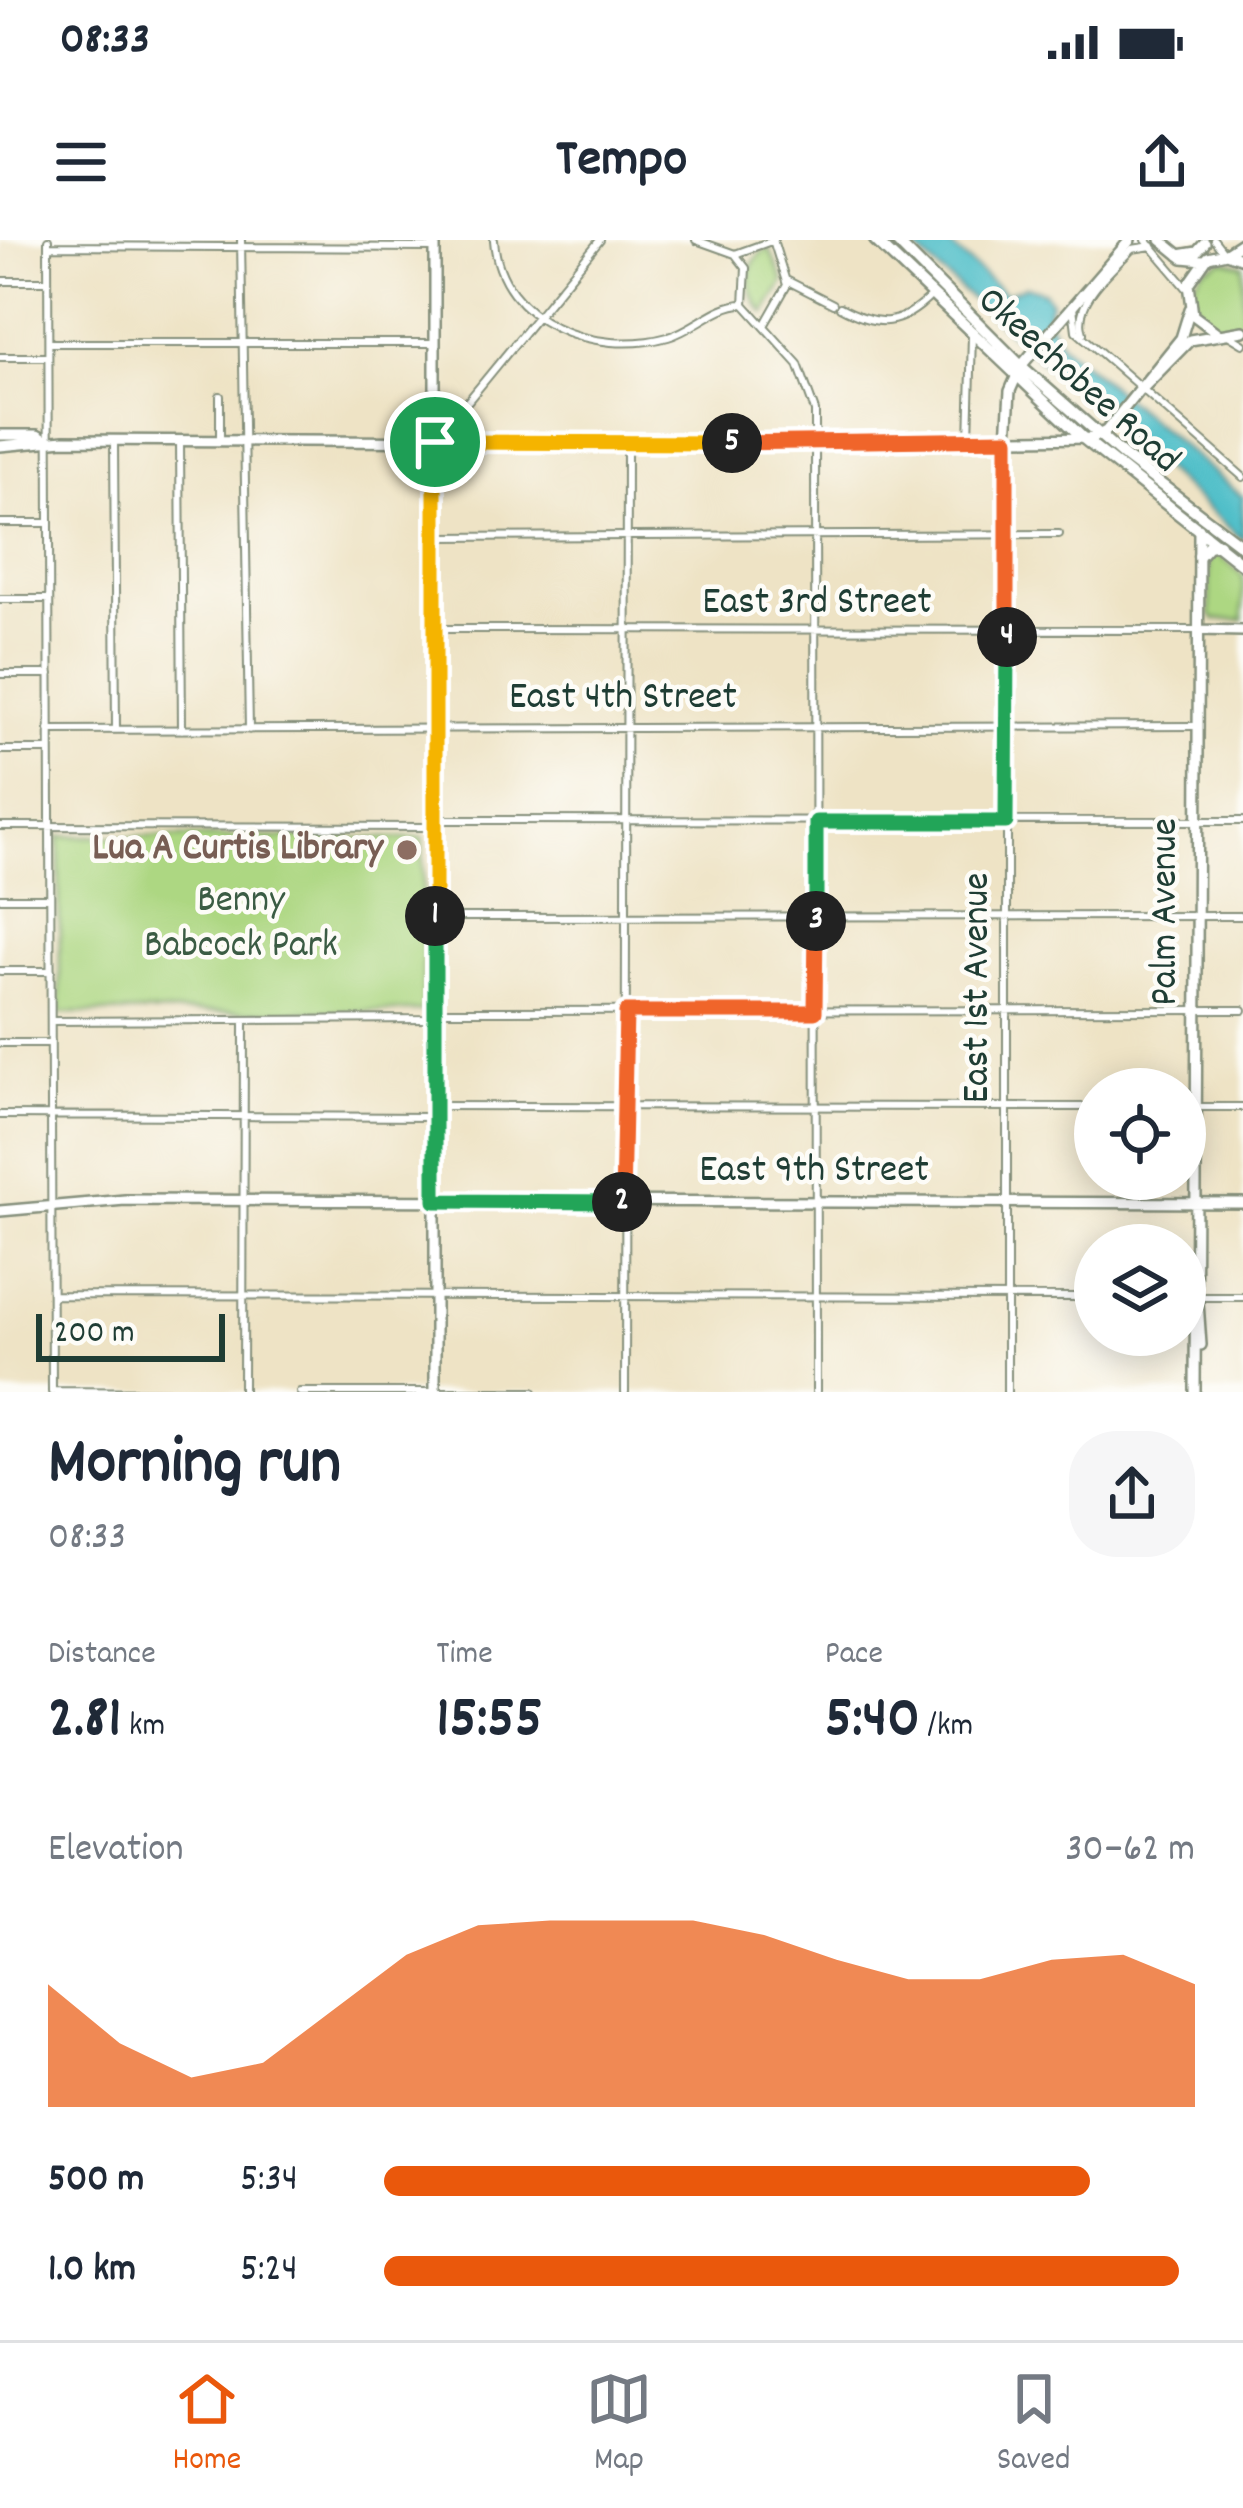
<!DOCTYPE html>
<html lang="en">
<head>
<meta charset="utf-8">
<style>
	body { margin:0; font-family:Dekko,sans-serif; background:#f6f6f7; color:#1f2937; height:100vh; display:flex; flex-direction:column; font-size:45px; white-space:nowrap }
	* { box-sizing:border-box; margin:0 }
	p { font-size:39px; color:#747a83 }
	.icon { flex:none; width:66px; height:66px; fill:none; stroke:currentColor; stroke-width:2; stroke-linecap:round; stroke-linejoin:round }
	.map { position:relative; height:1152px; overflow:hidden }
	.details { display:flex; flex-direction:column; background:#fff; flex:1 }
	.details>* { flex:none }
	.buttons { position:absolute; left:1074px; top:828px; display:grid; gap:24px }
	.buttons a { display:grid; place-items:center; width:132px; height:132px; border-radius:50%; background:#fff; box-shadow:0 6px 30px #0003; font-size:60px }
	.scale { position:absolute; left:36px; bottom:30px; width:189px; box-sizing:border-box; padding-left:12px; border:6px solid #1f3d34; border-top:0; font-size:33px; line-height:42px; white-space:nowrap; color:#1f3d34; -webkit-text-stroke:9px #fdfcf7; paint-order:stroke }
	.pin { position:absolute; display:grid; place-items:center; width:102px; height:102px; color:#fff; margin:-51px; border:6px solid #fff; border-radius:50%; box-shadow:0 3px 12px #0007 }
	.km { position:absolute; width:60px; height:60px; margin:-30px; border-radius:50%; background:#222; color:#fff; font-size:33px; line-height:60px; text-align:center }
	.round { display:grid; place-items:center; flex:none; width:126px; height:126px; border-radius:48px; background:#f6f6f7 }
	.head { display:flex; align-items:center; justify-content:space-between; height:204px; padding:0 48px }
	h1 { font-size:66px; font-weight:700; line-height:90px }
	.metrics { display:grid; grid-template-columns:repeat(3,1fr); gap:18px; height:204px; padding:12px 48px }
	.metrics div { display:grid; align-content:center }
	.metrics b { font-size:60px; font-weight:700 }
	.metrics small { font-size:33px; font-weight:400 }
	.metrics p { font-size:33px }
	.chart { height:336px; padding:24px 48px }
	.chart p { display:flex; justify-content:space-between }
	.chart svg { width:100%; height:216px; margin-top:12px; fill:#ea580c; opacity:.7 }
	ul { padding:0 48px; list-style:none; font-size:39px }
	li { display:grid; grid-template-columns:192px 144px 1fr; align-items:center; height:90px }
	li i { height:30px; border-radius:15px; background:#ea580c }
	.status { display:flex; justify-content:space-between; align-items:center; height:84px; padding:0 60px; background:#fff; direction:ltr }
	.status svg { height:33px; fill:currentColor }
	header { display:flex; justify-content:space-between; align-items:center; height:156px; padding:0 48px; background:#fff; font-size:54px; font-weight:700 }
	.tabs { display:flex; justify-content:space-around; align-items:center; height:168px; border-top:3px solid #e0e1e3; background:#fff; font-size:33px; color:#747a83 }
	.tabs a { display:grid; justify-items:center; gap:6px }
	.tabs .active { color:#ea580c }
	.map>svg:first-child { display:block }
	.green { fill:#add782; stroke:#668a5b; stroke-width:3 }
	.water { fill:#51bfc9; stroke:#387e7e; stroke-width:3 }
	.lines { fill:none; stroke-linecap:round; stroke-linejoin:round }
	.minor-casing { stroke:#86907c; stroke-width:10 }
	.major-casing { stroke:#86907c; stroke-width:14 }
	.highway-casing { stroke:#86907c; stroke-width:15 }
	.minor { stroke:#fff; stroke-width:6 }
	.major { stroke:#fff; stroke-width:9 }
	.highway { stroke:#fff; stroke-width:10 }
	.split-1-casing { stroke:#fff; stroke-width:24 }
	.split-2-casing { stroke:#fff; stroke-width:24 }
	.split-3-casing { stroke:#fff; stroke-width:24 }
	.split-4-casing { stroke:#fff; stroke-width:24 }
	.split-5-casing { stroke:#fff; stroke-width:24 }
	.split-6-casing { stroke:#fff; stroke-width:24 }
	.split-1 { stroke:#f5b400; stroke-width:15 }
	.split-2 { stroke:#22a559; stroke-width:15 }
	.split-3 { stroke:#f0652b; stroke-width:15 }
	.split-4 { stroke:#22a559; stroke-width:15 }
	.split-5 { stroke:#f0652b; stroke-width:15 }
	.split-6 { stroke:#f5b400; stroke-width:15 }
	.education-dot { fill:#8d6e63; stroke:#fdfcf7; stroke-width:4.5 }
	.labels { text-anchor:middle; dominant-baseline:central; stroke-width:9; stroke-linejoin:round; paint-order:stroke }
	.street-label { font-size:39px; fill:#1f3d34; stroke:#fdfcf7 }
	.education-label { font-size:39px; font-weight:bold; fill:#785e54; stroke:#fdfcf7; text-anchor:end }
	.park-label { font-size:39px; fill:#3b5c44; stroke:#fdfcf7 }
</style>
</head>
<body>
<div class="status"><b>08:33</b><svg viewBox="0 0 49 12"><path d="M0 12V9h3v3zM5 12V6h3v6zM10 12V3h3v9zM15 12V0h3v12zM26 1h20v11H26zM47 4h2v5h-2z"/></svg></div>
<header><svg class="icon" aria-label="menu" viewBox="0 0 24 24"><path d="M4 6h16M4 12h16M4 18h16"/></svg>Tempo<svg class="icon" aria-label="share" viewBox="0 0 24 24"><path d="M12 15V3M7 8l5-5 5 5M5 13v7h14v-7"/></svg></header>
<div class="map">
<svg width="1243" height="1152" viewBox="0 0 1243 1152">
	<rect width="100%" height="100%" fill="#fdfcf7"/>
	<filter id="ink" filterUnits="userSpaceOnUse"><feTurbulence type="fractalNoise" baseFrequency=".00833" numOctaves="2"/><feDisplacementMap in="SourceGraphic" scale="24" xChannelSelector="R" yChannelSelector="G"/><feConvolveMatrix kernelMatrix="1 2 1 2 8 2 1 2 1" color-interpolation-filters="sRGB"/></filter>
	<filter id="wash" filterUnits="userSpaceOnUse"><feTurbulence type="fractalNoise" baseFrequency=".004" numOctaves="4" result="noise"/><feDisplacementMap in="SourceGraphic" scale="48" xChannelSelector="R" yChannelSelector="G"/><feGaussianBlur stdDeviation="2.7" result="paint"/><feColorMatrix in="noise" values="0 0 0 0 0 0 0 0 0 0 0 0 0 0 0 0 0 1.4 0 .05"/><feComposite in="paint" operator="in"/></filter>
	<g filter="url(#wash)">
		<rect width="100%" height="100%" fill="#eee3c5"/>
		<path class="green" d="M769,8L784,42L765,73C745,56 743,20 769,8Z
			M1224,20L1243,25V85L1222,90L1198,75L1191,48L1203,29Z
			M1214,310L1243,336V380H1215L1210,374L1209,313Z
			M59,596L423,598V771L60,773Z"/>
		<path class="water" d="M905,0H944L1005,54L1026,46L1044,52L1051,62L1046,78L1062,105L1243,257V300Z"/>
	</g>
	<g filter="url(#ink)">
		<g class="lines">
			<defs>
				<path id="minor" d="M48,0L52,1152
					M241,0L249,490
					M494,0C500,83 595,117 668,97C694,90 717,64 744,64
					M696,0L735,14L774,0
					M1146,0L1186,47
					M1214,0L1224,13
					M49,6L435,8
					M735,14L746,28L744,64
					M0,41H47
					M788,41L833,64
					M744,64L798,124L815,171L816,1152
					M840,67C879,88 900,87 932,55
					M1073,67L1076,91L1243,237
					M765,84L787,45L773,0
					M1083,93C1072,62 1112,30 1132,9L1152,6
					M1228,95L1243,104
					M49,103H436
					M0,117H48
					M220,156V200
					M435,171L455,170L468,161L600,0
					M114,200L116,490
					M180,200L182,490
					M969,200L972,95
					M0,283H49
					M435,297L1059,294
					M0,359H49
					M435,389L1198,390
					M0,434H50
					M49,490L1197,486
					M0,510H49
					M437,580L1243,581
					M0,586L435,587
					M0,658H50
					M437,677L1243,676
					M0,731H51
					M437,771L1243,770
					M51,781L435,779
					M0,803H50
					M435,866L1095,867
					M1185,867H1243
					M0,875L435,877
					M53,1055L1095,1057
					M1185,1057H1243
					M52,1151L180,1152
					M243,1152L244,780
					M300,1152H533
					M625,1152L627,202
					M1007,1152V199"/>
				<path id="major" d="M1161,0L1183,18L1203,20
					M1226,13L1243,2
					M1179,15L1197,12L1205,3
					M1220,95L1193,75L1189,44L1208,17L1226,13L1243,19
					M1142,149L1190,100L1243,91
					M0,195H37L49,202
					M1007,199L1010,151L1021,126L1130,0
					M0,206L64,200L717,203L1093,198L1106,191L1181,98L1190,69
					M1198,390L1243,391
					M0,971L125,960L1243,963
					M1198,1062L1201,1105
					M435,1152V0
					M1195,1152L1199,288"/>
				<path id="highway" d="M875,0L1083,198L1243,325
					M895,0L1021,126L1125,217L1243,307
					M1199,316L1208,306L1219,304"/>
			</defs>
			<use href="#minor" class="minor-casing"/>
			<use href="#major" class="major-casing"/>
			<use href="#highway" class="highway-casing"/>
			<use href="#minor" class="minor"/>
			<use href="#major" class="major"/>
			<use href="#highway" class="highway"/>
		</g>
	</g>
	<g class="lines" filter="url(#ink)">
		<defs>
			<path id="split-1" d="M435,676V202"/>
			<path id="split-2" d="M435,676V961L622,962"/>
			<path id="split-3" d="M622,962L626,772H815L816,681"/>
			<path id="split-4" d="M816,681V582H1006L1007,397"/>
			<path id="split-5" d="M732,203L1007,199V397"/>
			<path id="split-6" d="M435,202L732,203"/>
		</defs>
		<use href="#split-1" class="split-1-casing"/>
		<use href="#split-2" class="split-2-casing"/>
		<use href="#split-3" class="split-3-casing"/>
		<use href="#split-4" class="split-4-casing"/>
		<use href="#split-5" class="split-5-casing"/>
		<use href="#split-6" class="split-6-casing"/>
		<use href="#split-1" class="split-1"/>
		<use href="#split-2" class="split-2"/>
		<use href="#split-3" class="split-3"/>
		<use href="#split-4" class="split-4"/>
		<use href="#split-5" class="split-5"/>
		<use href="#split-6" class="split-6"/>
	</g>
	<circle class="education-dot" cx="407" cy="610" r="12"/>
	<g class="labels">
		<g class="street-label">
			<text transform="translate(1077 142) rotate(42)">Okeechobee Road</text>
			<text x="817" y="364">East 3rd Street</text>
			<text x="623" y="459">East 4th Street</text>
			<text transform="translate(1167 672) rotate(-90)">Palm Avenue</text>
			<text transform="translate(979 748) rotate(-90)">East 1st Avenue</text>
			<text x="814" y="932">East 9th Street</text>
		</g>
		<g class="education-label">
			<text x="383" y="610">Lua A Curtis Library</text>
		</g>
		<g class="park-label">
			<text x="241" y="662">Benny<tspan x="241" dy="45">Babcock Park</tspan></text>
		</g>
	</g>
</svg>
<div class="buttons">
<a><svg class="icon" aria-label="locate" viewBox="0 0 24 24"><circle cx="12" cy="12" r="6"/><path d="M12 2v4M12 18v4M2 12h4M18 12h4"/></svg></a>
<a><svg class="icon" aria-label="layers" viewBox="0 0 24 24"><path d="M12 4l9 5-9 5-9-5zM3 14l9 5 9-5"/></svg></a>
</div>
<div class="scale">200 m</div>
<div class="pin" style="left:435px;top:202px;background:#1e9e55"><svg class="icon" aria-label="arrive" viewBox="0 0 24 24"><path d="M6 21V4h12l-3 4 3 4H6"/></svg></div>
<b class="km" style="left:435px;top:676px">1</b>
<b class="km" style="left:622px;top:962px">2</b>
<b class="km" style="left:816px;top:681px">3</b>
<b class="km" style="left:1007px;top:397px">4</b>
<b class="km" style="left:732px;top:203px">5</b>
</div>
<section class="details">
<div class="head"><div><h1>Morning run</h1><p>08:33</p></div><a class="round"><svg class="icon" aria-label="share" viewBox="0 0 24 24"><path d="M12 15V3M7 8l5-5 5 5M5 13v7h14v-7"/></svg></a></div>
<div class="metrics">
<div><p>Distance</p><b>2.81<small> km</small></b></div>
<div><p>Time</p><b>15:55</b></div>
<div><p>Pace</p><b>5:40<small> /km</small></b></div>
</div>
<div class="chart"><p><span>Elevation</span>30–62 m</p>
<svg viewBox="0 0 160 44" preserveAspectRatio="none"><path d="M0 44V19L10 31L20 38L30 35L40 24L50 13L60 7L70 6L80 6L90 6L100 9L110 14L120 18L130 18L140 14L150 13L160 19V44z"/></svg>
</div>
<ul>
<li><b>500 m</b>5:34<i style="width:87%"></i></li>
<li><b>1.0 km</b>5:24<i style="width:98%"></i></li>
</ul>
</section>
<nav class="tabs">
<a class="active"><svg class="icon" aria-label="home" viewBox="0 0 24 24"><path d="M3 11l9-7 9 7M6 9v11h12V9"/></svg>Home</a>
<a><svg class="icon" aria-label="map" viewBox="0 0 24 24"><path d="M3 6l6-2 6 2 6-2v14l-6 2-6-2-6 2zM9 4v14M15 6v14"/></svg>Map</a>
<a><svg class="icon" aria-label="saved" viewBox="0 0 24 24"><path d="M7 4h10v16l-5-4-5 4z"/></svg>Saved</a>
</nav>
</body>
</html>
